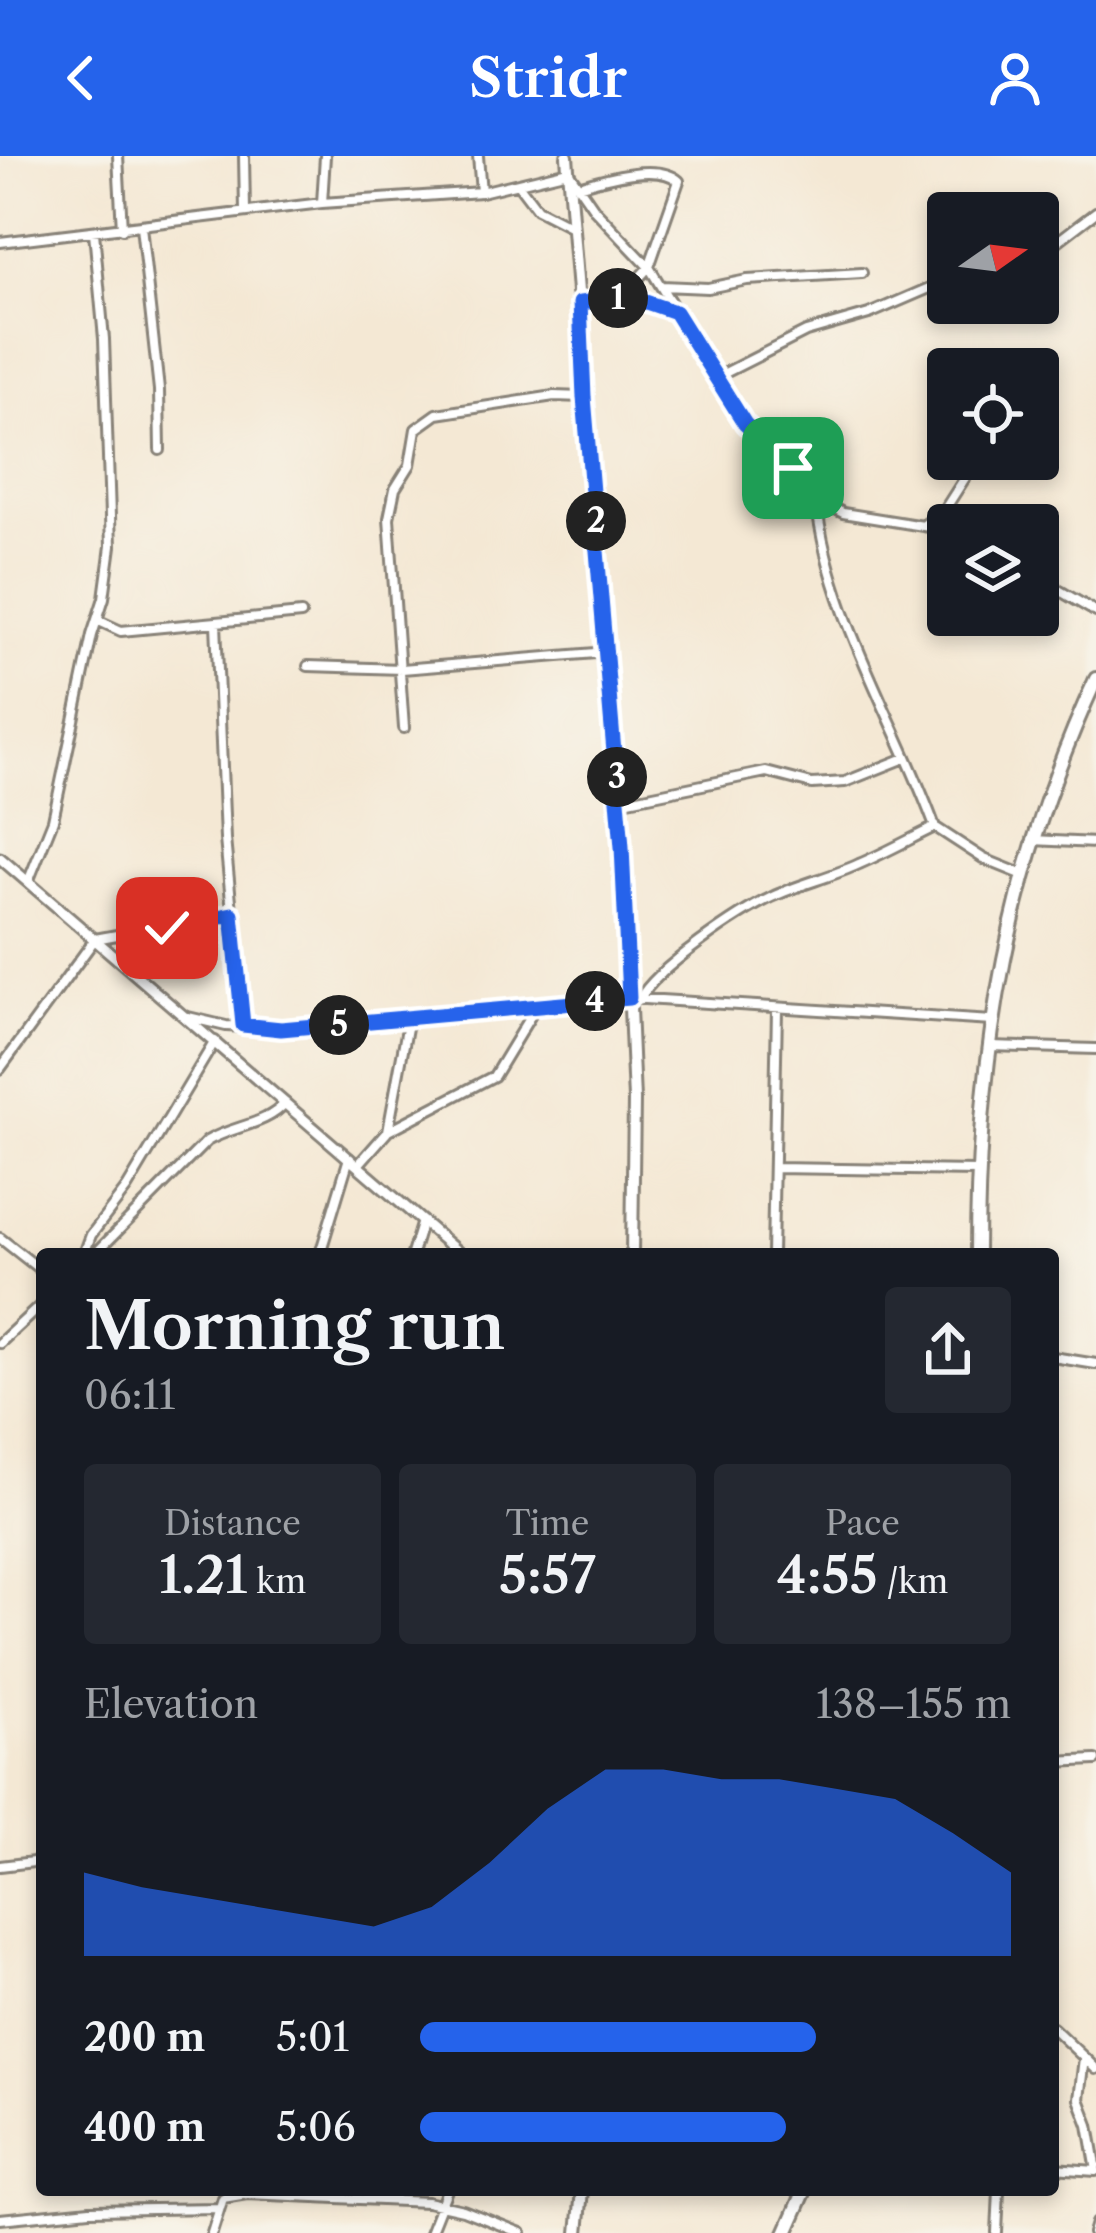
<!DOCTYPE html>
<html lang="en">
<head>
<meta charset="utf-8">
<style>
	body { margin:0; font-family:"Libre Caslon Text",serif; background:#242831; color:#f1f3f6; height:100vh; display:flex; flex-direction:column; font-size:45px; white-space:nowrap }
	* { box-sizing:border-box; margin:0 }
	p { font-size:39px; color:#9ea1a6 }
	.icon { flex:none; width:66px; height:66px; fill:none; stroke:currentColor; stroke-width:2; stroke-linecap:round; stroke-linejoin:round }
	.map { position:relative; flex:1; overflow:hidden }
	.panel { position:absolute; left:36px; top:1092px; width:1023px; height:948px; display:flex; flex-direction:column; background:#171b24; border-radius:12px; box-shadow:0 6px 18px #0003 }
	.panel>* { flex:none }
	.needle { width:78px; rotate:76deg }
	.tools { position:absolute; left:927px; top:36px; display:grid; gap:24px }
	.tools a { display:grid; place-items:center; width:132px; height:132px; border-radius:12px; background:#171b24; box-shadow:0 6px 18px #0003; font-size:60px }
	.pin { position:absolute; display:grid; place-items:center; width:102px; height:102px; color:#fff; margin:-51px; border-radius:24px; box-shadow:0 6px 18px #0006 }
	.km { position:absolute; width:60px; height:60px; margin:-30px; border-radius:50%; background:#222; color:#fff; font-size:33px; line-height:60px; text-align:center }
	.round { display:grid; place-items:center; flex:none; width:126px; height:126px; border-radius:12px; background:#242831 }
	.summary { display:flex; align-items:center; justify-content:space-between; height:204px; padding:0 48px }
	h1 { font-size:66px; font-weight:600; line-height:90px }
	.metrics { display:grid; grid-template-columns:repeat(3,1fr); gap:18px; height:204px; padding:12px 48px }
	.metrics div { display:grid; align-content:center; border-radius:12px; background:#242831; text-align:center }
	.metrics b { font-size:51px; font-weight:600 }
	.metrics small { font-size:33px; font-weight:400 }
	.metrics p { font-size:33px }
	.chart { height:336px; padding:24px 48px }
	.chart p { display:flex; justify-content:space-between }
	.chart svg { width:100%; height:216px; margin-top:12px; fill:#2563eb; opacity:.7 }
	ul { padding:0 48px; list-style:none; font-size:39px }
	li { display:grid; grid-template-columns:192px 144px 1fr; align-items:center; height:90px }
	li i { height:30px; border-radius:15px; background:#2563eb }
	header { display:flex; justify-content:space-between; align-items:center; height:156px; padding:0 48px; background:#2563eb; color:#fff; font-size:54px; font-weight:600 }
	.map>svg:first-child { display:block }
	.lines { fill:none; stroke-linecap:round; stroke-linejoin:round }
	.minor-casing { stroke:#888278; stroke-width:14 }
	.tertiary-casing { stroke:#888278; stroke-width:15 }
	.secondary-casing { stroke:#888278; stroke-width:16 }
	.trunk-casing { stroke:#888278; stroke-width:18 }
	.minor { stroke:#fff; stroke-width:8 }
	.tertiary { stroke:#fff; stroke-width:9 }
	.secondary { stroke:#fff; stroke-width:10 }
	.trunk { stroke:#fff; stroke-width:12 }
	.route-casing { stroke:#fff; stroke-width:24 }
	.route { stroke:#2563eb; stroke-width:15 }
</style>
</head>
<body>
<header><svg class="icon" aria-label="back" viewBox="0 0 24 24"><path d="M15 5l-7 7 7 7"/></svg>Stridr<svg class="icon" aria-label="person" viewBox="0 0 24 24"><circle cx="12" cy="8" r="4"/><path d="M4 21q1-7 8-7t8 7"/></svg></header>
<div class="map">
<svg width="1096" height="2077" viewBox="0 0 1096 2077">
	<rect width="100%" height="100%" fill="#f7f3e8"/>
	<filter id="ink" filterUnits="userSpaceOnUse"><feTurbulence type="fractalNoise" baseFrequency=".00833" numOctaves="2"/><feDisplacementMap in="SourceGraphic" scale="24" xChannelSelector="R" yChannelSelector="G"/><feConvolveMatrix kernelMatrix="1 2 1 2 8 2 1 2 1" color-interpolation-filters="sRGB"/></filter>
	<filter id="wash" filterUnits="userSpaceOnUse"><feTurbulence type="fractalNoise" baseFrequency=".004" numOctaves="4" result="noise"/><feDisplacementMap in="SourceGraphic" scale="48" xChannelSelector="R" yChannelSelector="G"/><feGaussianBlur stdDeviation="2.7" result="paint"/><feColorMatrix in="noise" values="0 0 0 0 0 0 0 0 0 0 0 0 0 0 0 0 0 1.4 0 .05"/><feComposite in="paint" operator="in"/></filter>
	<g filter="url(#wash)">
		<rect width="100%" height="100%" fill="#f4e8d4"/>
	</g>
	<g filter="url(#ink)">
		<g class="lines">
			<defs>
				<path id="minor" d="M118,0L122,73
					M244,0L245,55
					M478,0L481,36
					M518,28L537,53L572,71
					M578,30C604,22 658,6 679,25L649,111L620,142
					M322,47L325,0
					M141,70L159,234L160,294
					M0,86L322,47L481,36L568,15L595,54L649,111L745,268L793,312L816,343
					M1038,93L1058,85L1096,56
					M662,130L708,132L747,124L862,117
					M580,147C616,142 639,144 674,156
					M715,222L806,176L869,158L948,124
					M1005,303L1041,313
					M924,369L945,353L977,303
					M1038,422L1096,456
					M97,464L121,475L301,458
					M216,467L225,683L243,869
					M308,510L402,513L608,496
					M404,572L389,362L395,333L410,309L416,273L437,258L554,240L583,241
					M619,646L766,616L812,628L845,626L905,602
					M935,671C895,561 829,461 816,343L843,357L948,374
					M1032,684L1096,687
					M28,726L53,664L92,479L104,442L111,390L104,183L94,76
					M640,843C655,813 740,756 772,741C800,728 831,721 859,708C885,697 910,683 935,671L984,703L1021,718
					M188,861L226,870L281,873L629,842L992,865
					M990,890L1096,893
					M0,913L95,783L232,758
					M388,975L494,920L537,849
					M358,1009L388,975L409,861
					M774,1012L977,1015
					M0,1082L42,1115
					M84,1098L91,1079L127,1032L215,885
					M95,1098L207,985C232,970 267,969 285,947
					M320,1098L349,1002
					M412,1098L422,1065
					M772,1098L777,854
					M0,1187L42,1148
					M1053,1201L1096,1208
					M1053,1606L1096,1604
					M0,1710L42,1705
					M1053,1872L1096,1913
					M1084,1902L1079,1943L1089,1969L1096,2009
					M1053,2012L1096,2015
					M0,2063L90,2054L218,2052
					M212,2077L223,2042L247,2038L427,2046L463,2054L521,2077
					M430,2077L447,2034
					M997,2077L999,2034
					M1093,2077L1096,2067"/>
				<path id="tertiary" d="M0,702L460,1098"/>
				<path id="secondary" d="M567,0L623,691L634,944L632,1098
					M578,2077L582,2034"/>
				<path id="trunk" d="M977,1098C977,893 1009,710 1096,523
					M786,2077L805,2034"/>
			</defs>
			<use href="#minor" class="minor-casing"/>
			<use href="#tertiary" class="tertiary-casing"/>
			<use href="#secondary" class="secondary-casing"/>
			<use href="#trunk" class="trunk-casing"/>
			<use href="#minor" class="minor"/>
			<use href="#tertiary" class="tertiary"/>
			<use href="#secondary" class="secondary"/>
			<use href="#trunk" class="trunk"/>
		</g>
	</g>
	<g class="lines" filter="url(#ink)">
		<defs>
			<path id="route" d="M167,772L232,758L243,869L281,873L629,842L622,691L584,241L580,147L620,142L640,144L675,156L745,268L793,312"/>
		</defs>
		<use href="#route" class="route-casing"/>
		<use href="#route" class="route"/>
	</g>
</svg>
<div class="tools">
<a><svg class="needle" viewBox="-14 -14 28 28"><path d="M0-13l5 13h-10z" fill="#e53935"/><path d="M0 13l5-13h-10z" fill="#9ea1a6"/></svg></a>
<a><svg class="icon" aria-label="locate" viewBox="0 0 24 24"><circle cx="12" cy="12" r="6"/><path d="M12 2v4M12 18v4M2 12h4M18 12h4"/></svg></a>
<a><svg class="icon" aria-label="layers" viewBox="0 0 24 24"><path d="M12 4l9 5-9 5-9-5zM3 14l9 5 9-5"/></svg></a>
</div>
<div class="pin" style="left:793px;top:312px;background:#1e9e55"><svg class="icon" aria-label="arrive" viewBox="0 0 24 24"><path d="M6 21V4h12l-3 4 3 4H6"/></svg></div>
<div class="pin" style="left:167px;top:772px;background:#d93025"><svg class="icon" aria-label="check" viewBox="0 0 24 24"><path d="M5 12l5 5 9-10"/></svg></div>
<b class="km" style="left:618px;top:142px">1</b>
<b class="km" style="left:596px;top:365px">2</b>
<b class="km" style="left:617px;top:621px">3</b>
<b class="km" style="left:595px;top:845px">4</b>
<b class="km" style="left:339px;top:869px">5</b>
<section class="panel">
<div class="summary"><div><h1>Morning run</h1><p>06:11</p></div><a class="round"><svg class="icon" aria-label="share" viewBox="0 0 24 24"><path d="M12 15V3M7 8l5-5 5 5M5 13v7h14v-7"/></svg></a></div>
<div class="metrics">
<div><p>Distance</p><b>1.21<small> km</small></b></div>
<div><p>Time</p><b>5:57</b></div>
<div><p>Pace</p><b>4:55<small> /km</small></b></div>
</div>
<div class="chart"><p><span>Elevation</span>138–155 m</p>
<svg viewBox="0 0 160 44" preserveAspectRatio="none"><path d="M0 44V27L10 30L20 32L30 34L40 36L50 38L60 34L70 25L80 14L90 6L100 6L110 8L120 8L130 10L140 12L150 19L160 27V44z"/></svg>
</div>
<ul>
<li><b>200 m</b>5:01<i style="width:67%"></i></li>
<li><b>400 m</b>5:06<i style="width:62%"></i></li>
</ul>
</section>
</div>
</body>
</html>
